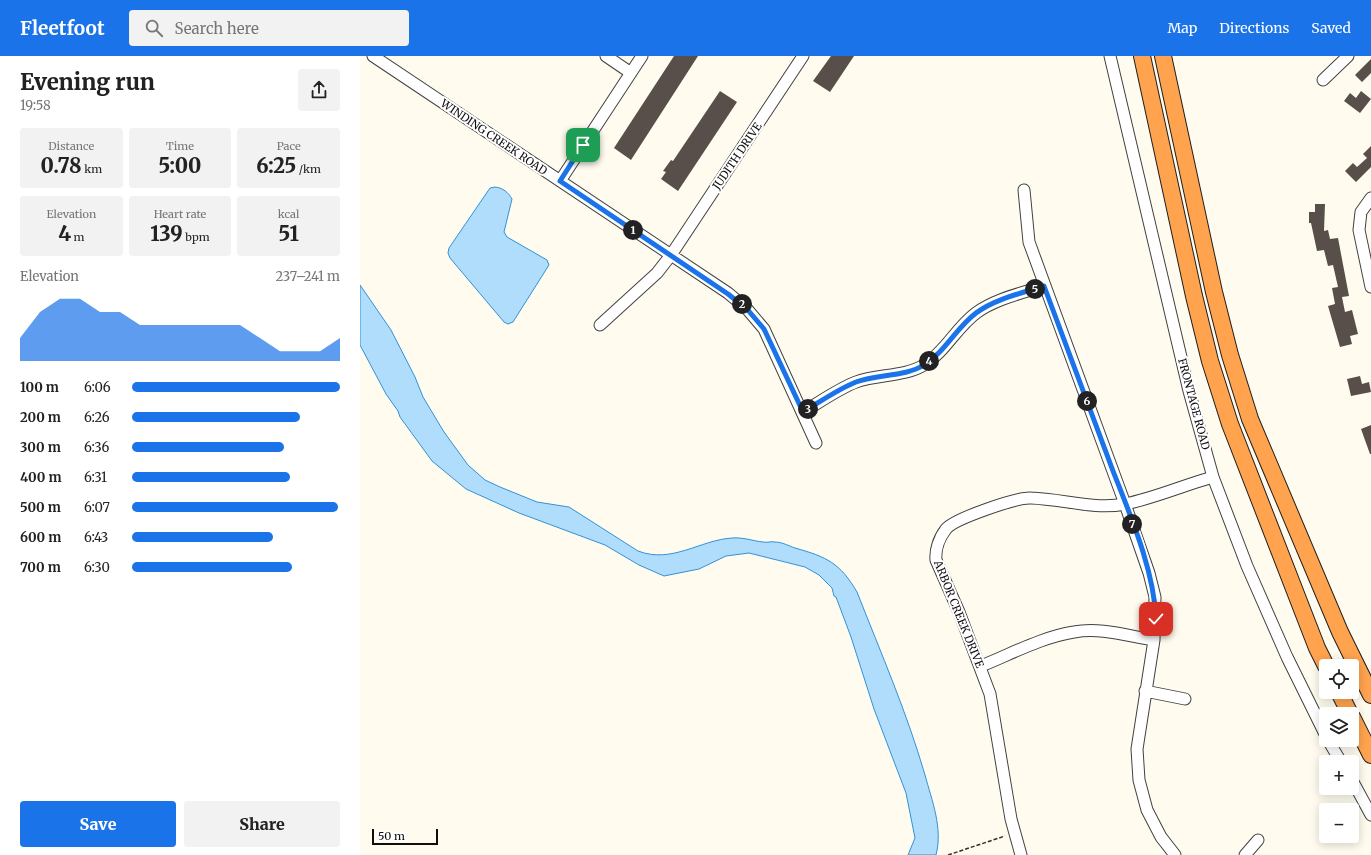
<!DOCTYPE html>
<html lang="en">
<head>
<meta charset="utf-8">
<style>
	body { margin:0; font-family:Merriweather,serif; background:#f2f2f2; color:#222; height:100vh; display:flex; flex-direction:column; font-size:15px; white-space:nowrap }
	* { box-sizing:border-box; margin:0 }
	p { font-size:13px; color:#767676 }
	.icon { flex:none; width:22px; height:22px; fill:none; stroke:currentColor; stroke-width:2; stroke-linecap:round; stroke-linejoin:round }
	.map { position:relative; flex:1; overflow:hidden }
	.side { display:flex; flex-direction:column; background:#fff; width:360px }
	.side>* { flex:none }
	.fabs { position:absolute; left:959px; top:603px; display:grid; gap:8px }
	.fabs a { display:grid; place-items:center; width:40px; height:40px; border-radius:4px; background:#fff; box-shadow:0 2px 10px #0003; font-size:20px }
	.scale { position:absolute; left:12px; bottom:10px; width:66px; box-sizing:border-box; padding-left:4px; border:2px solid #0e0e0e; border-top:0; font-size:11px; line-height:14px; white-space:nowrap; color:#0e0e0e; -webkit-text-stroke:3px #fff; paint-order:stroke }
	.pin { position:absolute; display:grid; place-items:center; width:34px; height:34px; color:#fff; margin:-17px; border-radius:8px; box-shadow:0 2px 6px #0006 }
	.km { position:absolute; width:20px; height:20px; margin:-10px; border-radius:50%; background:#222; color:#fff; font-size:11px; line-height:20px; text-align:center }
	.round { display:grid; place-items:center; flex:none; width:42px; height:42px; border-radius:4px; background:#f2f2f2 }
	.overview { display:flex; align-items:center; justify-content:space-between; height:68px; padding:0 20px }
	h1 { font-size:22px; font-weight:800; line-height:30px }
	.metrics { display:grid; grid-template-columns:repeat(3,1fr); gap:6px; height:68px; padding:4px 20px }
	.metrics div { display:grid; align-content:center; border-radius:4px; background:#f2f2f2; text-align:center }
	.metrics b { font-size:20px; font-weight:800 }
	.metrics small { font-size:11px; font-weight:400 }
	.metrics p { font-size:11px }
	.chart { height:112px; padding:8px 20px }
	.chart p { display:flex; justify-content:space-between }
	.chart svg { width:100%; height:72px; margin-top:4px; fill:#1a73e8; opacity:.7 }
	.button { display:flex; gap:8px; margin-top:auto; padding:8px 20px }
	.button a { flex:1; height:46px; border-radius:4px; background:#1a73e8; color:#fff; font-size:16px; font-weight:800; line-height:46px; text-align:center }
	.button a+a { background:#f2f2f2; color:#222 }
	ul { padding:0 20px; list-style:none; font-size:13px }
	li { display:grid; grid-template-columns:64px 48px 1fr; align-items:center; height:30px }
	li i { height:10px; border-radius:5px; background:#1a73e8 }
	header { display:flex; align-items:center; gap:24px; box-sizing:border-box; height:56px; padding:0 20px; background:#1a73e8; color:#fff }
	header strong { font-size:19px }
	nav { display:flex; gap:22px; margin-inline-start:auto; font-size:14px }
	.search { width:280px; height:36px; background:#f2f2f2; display:flex; align-items:center; gap:10px; box-sizing:border-box; padding:0 14px; border-radius:4px; color:#767676; font-size:15px }
	main { display:flex; flex:1; min-height:0 }
	.map>svg:first-child { display:block }
	.water { fill:#b0ddfb; stroke:#3191d7 }
	.building { fill:#584f4a }
	.lines { fill:none; stroke-linecap:round; stroke-linejoin:round }
	.minor-casing { stroke:#414141; stroke-width:13 }
	.highway-casing { stroke:#1f1f1f; stroke-width:18 }
	.path { stroke:#303030; stroke-width:1.5; stroke-dasharray:4 2; stroke-linecap:butt }
	.minor { stroke:#fff; stroke-width:11 }
	.highway { stroke:#ffa34e; stroke-width:16 }
	.route-casing { stroke:#fff; stroke-width:8 }
	.route { stroke:#1a73e8; stroke-width:5 }
	.labels { text-anchor:middle; dominant-baseline:central; stroke-width:4; stroke-linejoin:round; paint-order:stroke }
	.street-label { font-size:11px; fill:#0e0e0e; stroke:#fff }
</style>
</head>
<body>
<header>
<strong>Fleetfoot</strong>
<div class="search"><svg class="icon" aria-label="search" viewBox="0 0 24 24"><circle cx="10" cy="10" r="6"/><path d="M15 15l6 6"/></svg>Search here</div>
<nav><a>Map</a><a>Directions</a><a>Saved</a></nav>
</header>
<main>
<section class="side">
<div class="overview"><div><h1>Evening run</h1><p>19:58</p></div><a class="round"><svg class="icon" aria-label="share" viewBox="0 0 24 24"><path d="M12 15V3M7 8l5-5 5 5M5 13v7h14v-7"/></svg></a></div>
<div class="metrics">
<div><p>Distance</p><b>0.78<small> km</small></b></div>
<div><p>Time</p><b>5:00</b></div>
<div><p>Pace</p><b>6:25<small> /km</small></b></div>
</div>
<div class="metrics">
<div><p>Elevation</p><b>4<small> m</small></b></div>
<div><p>Heart rate</p><b>139<small> bpm</small></b></div>
<div><p>kcal</p><b>51</b></div>
</div>
<div class="chart"><p><span>Elevation</span>237–241 m</p>
<svg viewBox="0 0 160 44" preserveAspectRatio="none"><path d="M0 44V30L10 14L20 6L30 6L40 14L50 14L60 22L70 22L80 22L90 22L100 22L110 22L120 30L130 38L140 38L150 38L160 30V44z"/></svg>
</div>
<ul>
<li><b>100 m</b>6:06<i style="width:100%"></i></li>
<li><b>200 m</b>6:26<i style="width:81%"></i></li>
<li><b>300 m</b>6:36<i style="width:73%"></i></li>
<li><b>400 m</b>6:31<i style="width:76%"></i></li>
<li><b>500 m</b>6:07<i style="width:99%"></i></li>
<li><b>600 m</b>6:43<i style="width:68%"></i></li>
<li><b>700 m</b>6:30<i style="width:77%"></i></li>
</ul>
<div class="button"><a>Save</a><a>Share</a></div>
</section>
<div class="map">
<svg width="1011" height="799" viewBox="0 0 1011 799">
	<rect width="100%" height="100%" fill="#fffcef"/>
	<path class="water" d="M135,131C143,132 148,136 152,143L144,176L147,181L187,204L189,209L153,266L148,268L144,266L90,202L88,197L89,192L130,132Z
		M0,229L31,274L55,321L63,341L84,376L108,409L125,424L140,431L177,446L209,451L278,495C312,508 340,484 372,482C383,481 393,485 403,486C407,487 411,485 415,486C422,486 429,490 435,492C467,501 480,507 497,536C521,597 547,657 565,719C572,745 583,772 576,799H548L555,782L546,737L514,653L491,581L476,541L474,540L472,532L459,519L445,511L389,497L366,500L339,513L304,520L279,509L245,489L159,457L106,433L72,405L40,361L38,355L26,338L0,289Z"/>
	<path class="building" d="M314,0H338L271,104L254,92Z
		M471,0H494L470,36L453,25Z
		M1011,3V17L1002,26L995,19Z
		M360,35L377,46L318,135L301,123L306,116L303,115L311,104L313,105Z
		M1001,35L1011,43L1000,57L984,45L990,37L996,42Z
		M1011,90V111L996,126L985,115L993,107L997,111L1007,102L1003,98Z
		M955,148H965L964,175L968,174L970,183L978,182L989,240L982,241L985,256L992,254L998,278L990,280L992,288L980,291L968,250L975,248L972,232L978,231L973,209L968,210L964,194L957,195L951,167H949V156H955Z
		M1000,320L1002,328L1009,326L1011,336L991,340L987,323Z
		M1011,369V398H1010L1001,373Z"/>
	<g class="lines">
		<defs>
			<path id="minor" d="M13,0L368,237L387,253L404,273L456,387
				M246,0L271,17
				M750,0L829,335L853,421L887,510L927,601L966,680
				M963,24L988,0
				M200,125L282,0
				M664,134L669,186L765,448L789,517L795,541L794,584L777,693L779,724L787,754L801,781L815,799
				M1011,142L1001,156L999,174L1011,231
				M240,269L297,217L311,199L443,0
				M443,356C460,346 478,333 496,326C518,318 544,321 564,309C585,296 596,272 616,257C635,243 662,237 684,230
				M621,610C651,598 682,581 714,576C740,571 768,580 794,584
				M785,635L825,643
				M968,684L981,706
				M992,724L1011,759
				M661,799L651,763L630,638L599,556L576,504C575,494 579,482 586,473C594,463 657,441 671,442C703,443 734,454 765,448C795,442 824,429 853,421
				M885,799L898,784"/>
			<path id="highway" d="M782,0L834,240L850,305L870,368L957,592L966,610
				M803,0L854,236L870,299L890,363L980,576L1011,639
				M979,636L990,658
				M992,661L1011,699"/>
		</defs>
		<use href="#minor" class="minor-casing"/>
		<use href="#highway" class="highway-casing"/>
		<path class="path" d="M588,799L645,780"/>
		<use href="#minor" class="minor"/>
		<use href="#highway" class="highway"/>
	</g>
	<g class="lines">
		<defs>
			<path id="route" d="M223,89L200,125L368,238L387,253L404,273L443,356C460,346 478,333 496,326C518,318 545,321 564,309C585,296 596,272 616,257C635,243 662,237 684,230C707,292 730,354 753,415C771,461 794,514 796,563"/>
		</defs>
		<use href="#route" class="route-casing"/>
		<use href="#route" class="route"/>
	</g>
	<g class="labels">
		<g class="street-label">
			<text transform="translate(134 81) rotate(34)">WINDING CREEK ROAD</text>
			<text transform="translate(377 100) rotate(-56)">JUDITH DRIVE</text>
			<text transform="translate(834 348) rotate(75)">FRONTAGE ROAD</text>
			<text transform="translate(599 558) rotate(68)">ARBOR CREEK DRIVE</text>
		</g>
	</g>
</svg>
<div class="fabs">
<a><svg class="icon" aria-label="locate" viewBox="0 0 24 24"><circle cx="12" cy="12" r="6"/><path d="M12 2v4M12 18v4M2 12h4M18 12h4"/></svg></a>
<a><svg class="icon" aria-label="layers" viewBox="0 0 24 24"><path d="M12 4l9 5-9 5-9-5zM3 14l9 5 9-5"/></svg></a>
<a>+</a>
<a>−</a>
</div>
<div class="scale">50 m</div>
<div class="pin" style="left:223px;top:89px;background:#1e9e55"><svg class="icon" aria-label="arrive" viewBox="0 0 24 24"><path d="M6 21V4h12l-3 4 3 4H6"/></svg></div>
<div class="pin" style="left:796px;top:563px;background:#d93025"><svg class="icon" aria-label="check" viewBox="0 0 24 24"><path d="M5 12l5 5 9-10"/></svg></div>
<b class="km" style="left:273px;top:174px">1</b>
<b class="km" style="left:382px;top:248px">2</b>
<b class="km" style="left:448px;top:353px">3</b>
<b class="km" style="left:569px;top:305px">4</b>
<b class="km" style="left:675px;top:233px">5</b>
<b class="km" style="left:727px;top:345px">6</b>
<b class="km" style="left:772px;top:468px">7</b>
</div>
</main>
</body>
</html>
